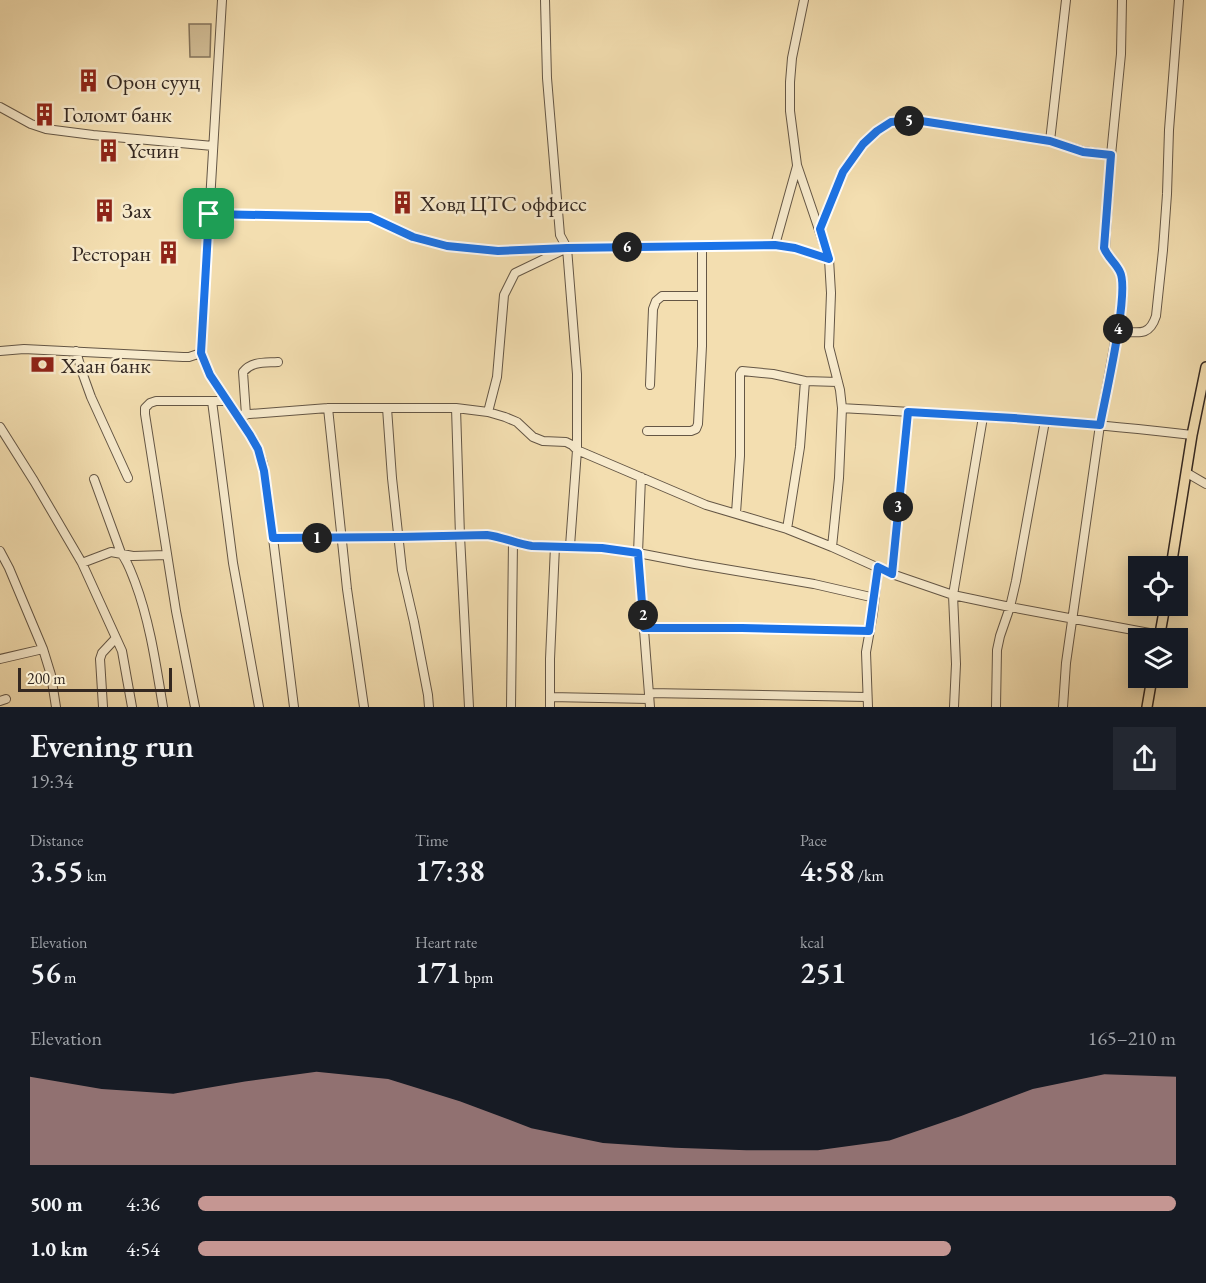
<!DOCTYPE html>
<html lang="en">
<head>
<meta charset="utf-8">
<style>
	body { margin:0; font-family:"EB Garamond",serif; background:#242831; color:#f1f3f6; height:100vh; display:flex; flex-direction:column; font-size:22px; white-space:nowrap }
	* { box-sizing:border-box; margin:0 }
	p { font-size:20px; color:#9ea1a6 }
	.icon { flex:none; width:33px; height:33px; fill:none; stroke:currentColor; stroke-width:2; stroke-linecap:round; stroke-linejoin:round }
	.map { position:relative; height:707px; overflow:hidden }
	.sheet { display:flex; flex-direction:column; background:#171b24; flex:1 }
	.sheet>* { flex:none }
	.tools { position:absolute; left:1128px; top:556px; display:grid; gap:12px }
	.tools a { display:grid; place-items:center; width:60px; height:60px; border-radius:0px; background:#171b24; box-shadow:0 3px 15px #0003; font-size:30px }
	.scale { position:absolute; left:18px; bottom:15px; width:154px; box-sizing:border-box; padding-left:6px; border:3px solid #342821; border-top:0; font-size:16px; line-height:21px; white-space:nowrap; color:#342821; -webkit-text-stroke:4px #f7eacc; paint-order:stroke }
	.pin { position:absolute; display:grid; place-items:center; width:51px; height:51px; color:#fff; margin:-26px; border-radius:12px; box-shadow:0 3px 9px #0006 }
	.km { position:absolute; width:30px; height:30px; margin:-15px; border-radius:50%; background:#222; color:#fff; font-size:16px; line-height:30px; text-align:center }
	.round { display:grid; place-items:center; flex:none; width:63px; height:63px; border-radius:0px; background:#242831 }
	.headline { display:flex; align-items:center; justify-content:space-between; height:102px; padding:0 30px }
	h1 { font-size:33px; font-weight:600; line-height:45px }
	.metrics { display:grid; grid-template-columns:repeat(3,1fr); gap:9px; height:102px; padding:6px 30px }
	.metrics div { display:grid; align-content:center }
	.metrics b { font-size:30px; font-weight:600 }
	.metrics small { font-size:16px; font-weight:400 }
	.metrics p { font-size:16px }
	.chart { height:168px; padding:12px 30px }
	.chart p { display:flex; justify-content:space-between }
	.chart svg { width:100%; height:108px; margin-top:6px; fill:#c59692; opacity:.7 }
	ul { padding:0 30px; list-style:none; font-size:20px }
	li { display:grid; grid-template-columns:96px 72px 1fr; align-items:center; height:45px }
	li i { height:15px; border-radius:8px; background:#c59692 }
	.map>svg:first-child { display:block }
	.green { fill:#d3bf98; stroke:#84745c; stroke-width:1.5 }
	.lines { fill:none; stroke-linecap:round; stroke-linejoin:round }
	.minor-casing { stroke:#645645; stroke-width:10 }
	.major-casing { stroke:#342821; stroke-width:12 }
	.minor { stroke:#f7eacc; stroke-width:8 }
	.major { stroke:#f3deb0; stroke-width:9 }
	.route-casing { stroke:#fff; stroke-width:12 }
	.route { stroke:#1a73e8; stroke-width:8 }
	.labels { text-anchor:middle; dominant-baseline:central; stroke-width:5; stroke-linejoin:round; paint-order:stroke }
	.poi-label { font-size:22px; fill:#342821; stroke:#f7eacc; text-anchor:start }
</style>
</head>
<body>
<div class="map">
<svg width="1206" height="707" viewBox="0 0 1206 707">
	<rect width="100%" height="100%" fill="#f3deb0"/>
	<filter id="stains"><feTurbulence type="fractalNoise" baseFrequency=".00333" numOctaves="4"/><feColorMatrix values="0 0 0 0 .2 0 0 0 0 .09 0 0 0 0 .02 0 0 0 .5 -.17"/></filter>
	<radialGradient id="worn" r=".72"><stop offset=".6" stop-color="#630" stop-opacity="0"/><stop offset="1" stop-color="#630" stop-opacity=".3"/></radialGradient>
	<path class="green" d="M189,24H211L210,57H190Z"/>
	<g class="lines">
		<defs>
			<path id="minor" d="M222,0L201,353L210,375L255,442L263,463L273,538L294,707
				M545,0L547,78L560,235L567,248L577,374V450L570,546
				M804,0L792,58L790,82V111L797,165L829,259L831,293L829,347L840,390L842,408L839,478L832,547
				M0,107L31,124L46,129L93,135L213,146
				M1050,141L1066,0
				M1111,155L1105,248C1108,258 1116,264 1120,273C1127,288 1119,315 1117,331
				M209,214L370,217L413,237L447,246L498,251L567,248L775,245L795,248L829,259
				M820,229L843,172L863,144L877,131L891,122L915,120L1050,141L1083,151L1111,155L1121,54L1122,0
				M775,245L797,166
				M0,351L24,349L183,357H189L201,353
				M76,351L82,372L91,397L128,478
				M650,385L653,309L656,301L662,296H701
				M212,401L233,563L259,707
				M328,408L347,589L364,707
				M387,408L392,478L402,570L414,622L428,695L429,707
				M456,408L460,536L469,707
				M842,408C959,415 1076,421 1192,435
				M488,412L497,377L504,295L515,273L563,250
				M237,415L328,408H456L488,412L505,417L517,422L533,437L543,441L566,442L572,445L577,450L706,505L787,529L832,547L892,574L953,595L1010,607L1160,635
				M246,415L243,372C252,361 265,363 278,362
				M0,427L34,481L82,563L122,651L132,707
				M647,431H691L696,429L698,424L702,346V246
				M1187,473L1206,484
				M641,477L638,553L650,707
				M94,479L121,553C128,562 131,572 135,582C150,622 156,665 163,707
				M736,513L740,456V374L742,371L773,374L805,381
				M787,529L800,447L805,381L838,382
				M273,538L399,537L487,535C503,537 517,543 533,546L602,548L638,553L695,564L814,584L875,598
				M0,551L9,568L43,649L51,675L56,707
				M82,563L111,552L133,556L167,555
				M892,574L908,412
				M644,628L788,629L869,631
				M0,659L43,649
				M649,693L867,697
				M550,697L649,699
				M0,701L6,699
				M103,707L100,659L102,653L116,638
				M195,707L176,611L145,414V408L150,403L156,401H227
				M511,707L513,541
				M550,707V659L555,546
				M868,707L866,652L873,613L878,567
				M954,707L956,664L953,595L983,417
				M996,707L997,650L1000,636L1010,607L1016,581L1045,421
				M1063,707L1066,663L1100,425L1117,331C1137,332 1149,338 1156,316L1163,250L1167,194L1169,130L1179,0"/>
			<path id="major" d="M1171,567L1192,435L1206,367
				M1159,639L1165,606
				M1147,707L1152,678"/>
		</defs>
		<use href="#minor" class="minor-casing"/>
		<use href="#major" class="major-casing"/>
		<use href="#minor" class="minor"/>
		<use href="#major" class="major"/>
	</g>
	<g class="lines">
		<defs>
			<path id="route" d="M915,120L1050,141L1083,152L1111,155L1104,248C1108,258 1116,263 1120,272C1130,291 1105,398 1100,425L1014,418L908,412L892,574L878,567L869,631L742,628H644L638,553L602,548L532,546C517,544 503,537 487,535L399,537L273,538L264,471L258,449L250,435L210,375L201,353L209,214L370,217L413,237L447,246L498,251L567,248L775,245L795,248L829,259L820,229L843,172L863,144L877,131L891,122Z"/>
		</defs>
		<use href="#route" class="route-casing"/>
		<use href="#route" class="route"/>
	</g>
	<defs>
		<symbol id="building-bare" viewBox="-9 -9 18 18"><path d="M-4-6H4V6H1V3H-1V6H-4ZM-2.5-4.3h1.7v1.8h-1.7ZM.8-4.3h1.7v1.8H.8ZM-2.5-1h1.7V.8h-1.7ZM.8-1h1.7V.8H.8Z" fill="#8f2418" stroke="#f7eacc" stroke-width="2.5" paint-order="stroke"/></symbol>
		<symbol id="bank-bare" viewBox="-9 -9 18 18"><path d="M-6-4H6V4H-6ZM0-2.3a2.3 2.3 0 1 0 0 4.6a2.3 2.3 0 1 0 0-4.6Z" fill="#8f2418" stroke="#f7eacc" stroke-width="2.5" paint-order="stroke"/></symbol>
	</defs>
	<g fill-rule="evenodd">
		<use href="#building-bare" x="72" y="64" width="33" height="33"/>
		<use href="#building-bare" x="28" y="98" width="33" height="33"/>
		<use href="#building-bare" x="92" y="134" width="33" height="33"/>
		<use href="#building-bare" x="386" y="186" width="33" height="33"/>
		<use href="#building-bare" x="88" y="194" width="33" height="33"/>
		<use href="#building-bare" x="152" y="236" width="33" height="33"/>
		<use href="#bank-bare" x="26" y="348" width="33" height="33"/>
	</g>
	<g class="labels">
		<g class="poi-label">
			<text x="106" y="81">Орон сууц</text>
			<text x="63" y="114">Голомт банк</text>
			<text x="127" y="150">Үсчин</text>
			<text x="420" y="203">Ховд ЦТС оффисс</text>
			<text x="122" y="210">Зах</text>
			<text x="151" y="253" text-anchor="end">Ресторан</text>
			<text x="61" y="365">Хаан банк</text>
		</g>
	</g>
	<rect width="100%" height="100%" filter="url(#stains)"/>
	<rect width="100%" height="100%" fill="url(#worn)"/>
</svg>
<div class="tools">
<a><svg class="icon" aria-label="locate" viewBox="0 0 24 24"><circle cx="12" cy="12" r="6"/><path d="M12 2v4M12 18v4M2 12h4M18 12h4"/></svg></a>
<a><svg class="icon" aria-label="layers" viewBox="0 0 24 24"><path d="M12 4l9 5-9 5-9-5zM3 14l9 5 9-5"/></svg></a>
</div>
<div class="scale">200 m</div>
<div class="pin" style="left:209px;top:214px;background:#1e9e55"><svg class="icon" aria-label="arrive" viewBox="0 0 24 24"><path d="M6 21V4h12l-3 4 3 4H6"/></svg></div>
<b class="km" style="left:317px;top:538px">1</b>
<b class="km" style="left:643px;top:615px">2</b>
<b class="km" style="left:898px;top:507px">3</b>
<b class="km" style="left:1118px;top:329px">4</b>
<b class="km" style="left:909px;top:121px">5</b>
<b class="km" style="left:627px;top:247px">6</b>
</div>
<section class="sheet">
<div class="headline"><div><h1>Evening run</h1><p>19:34</p></div><a class="round"><svg class="icon" aria-label="share" viewBox="0 0 24 24"><path d="M12 15V3M7 8l5-5 5 5M5 13v7h14v-7"/></svg></a></div>
<div class="metrics">
<div><p>Distance</p><b>3.55<small> km</small></b></div>
<div><p>Time</p><b>17:38</b></div>
<div><p>Pace</p><b>4:58<small> /km</small></b></div>
</div>
<div class="metrics">
<div><p>Elevation</p><b>56<small> m</small></b></div>
<div><p>Heart rate</p><b>171<small> bpm</small></b></div>
<div><p>kcal</p><b>251</b></div>
</div>
<div class="chart"><p><span>Elevation</span>165–210 m</p>
<svg viewBox="0 0 160 44" preserveAspectRatio="none"><path d="M0 44V8L10 13L20 15L30 10L40 6L50 9L60 18L70 29L80 35L90 37L100 38L110 38L120 34L130 24L140 13L150 7L160 8V44z"/></svg>
</div>
<ul>
<li><b>500 m</b>4:36<i style="width:100%"></i></li>
<li><b>1.0 km</b>4:54<i style="width:77%"></i></li>
</ul>
</section>
</body>
</html>
